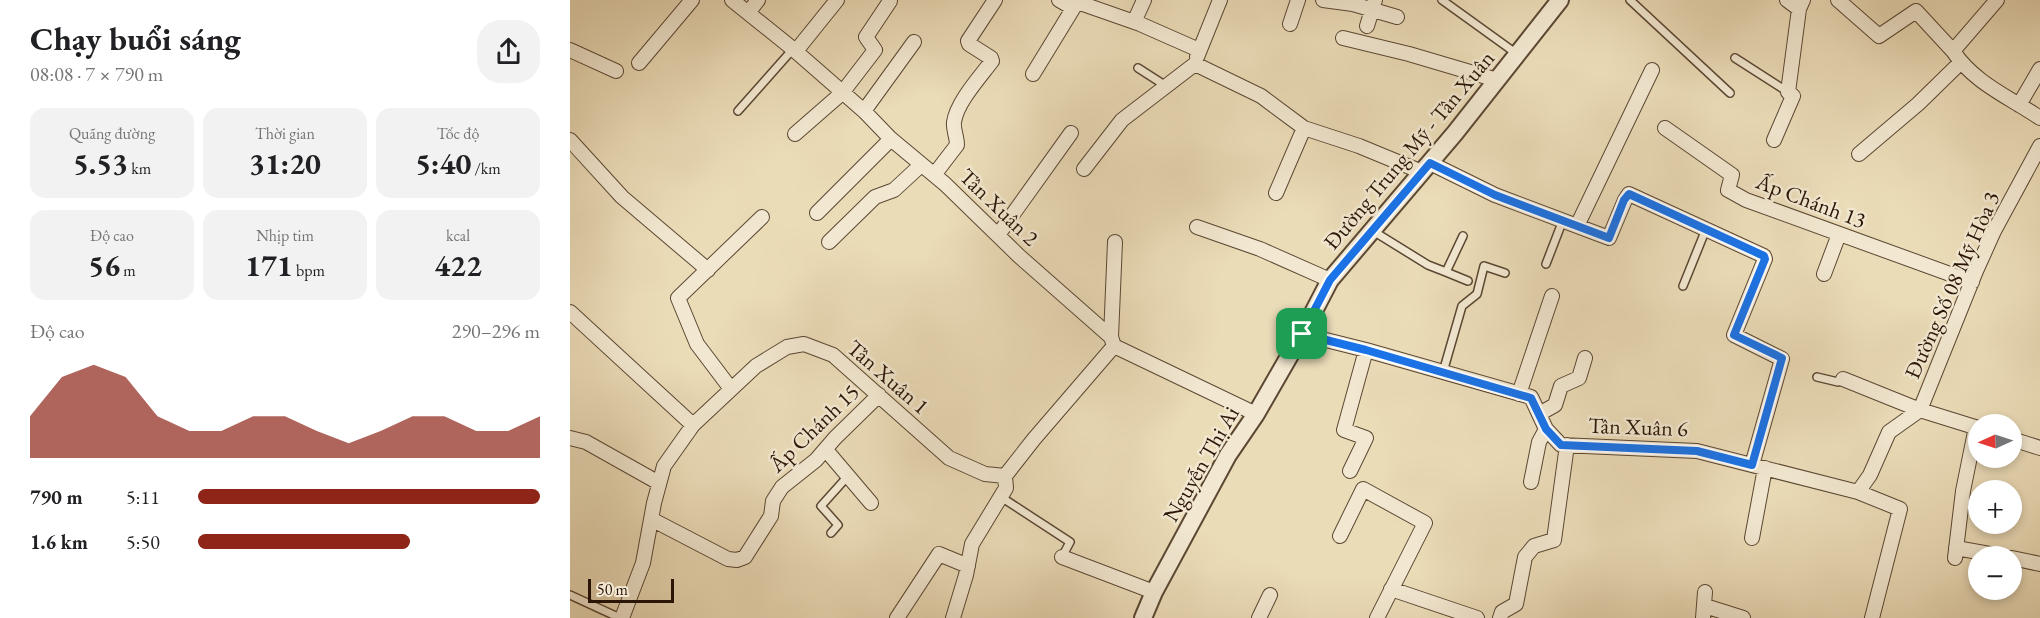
<!DOCTYPE html>
<html lang="vi">
<head>
<meta charset="utf-8">
<style>
	body { margin:0; font-family:"EB Garamond",serif; background:#f2f2f2; color:#202124; height:100vh; display:flex; flex-direction:column; font-size:22px; white-space:nowrap }
	* { box-sizing:border-box; margin:0 }
	p { font-size:20px; color:#757577 }
	.icon { flex:none; width:33px; height:33px; fill:none; stroke:currentColor; stroke-width:2; stroke-linecap:round; stroke-linejoin:round }
	.map { position:relative; flex:1; overflow:hidden }
	.sheet { display:flex; flex-direction:column; background:#fff; width:570px }
	.sheet>* { flex:none }
	.needle { width:39px; rotate:267deg }
	.controls { position:absolute; left:1398px; top:414px; display:grid; gap:12px }
	.controls a { display:grid; place-items:center; width:54px; height:54px; border-radius:50%; background:#fff; box-shadow:0 3px 9px #0003; font-size:30px }
	.scale { position:absolute; left:18px; bottom:15px; width:86px; box-sizing:border-box; padding-left:6px; border:3px solid #2b1507; border-top:0; font-size:16px; line-height:21px; white-space:nowrap; color:#2b1507; -webkit-text-stroke:4px #f2e8d1; paint-order:stroke }
	.pin { position:absolute; display:grid; place-items:center; width:51px; height:51px; color:#fff; margin:-26px; border-radius:12px; box-shadow:0 3px 9px #0006 }
	.round { display:grid; place-items:center; flex:none; width:63px; height:63px; border-radius:24px; background:#f2f2f2 }
	.head { display:flex; align-items:center; justify-content:space-between; height:102px; padding:0 30px }
	h1 { font-size:33px; font-weight:700; line-height:45px }
	.stats { display:grid; grid-template-columns:repeat(3,1fr); gap:9px; height:102px; padding:6px 30px }
	.stats div { display:grid; align-content:center; border-radius:15px; background:#f2f2f2; text-align:center }
	.stats b { font-size:30px; font-weight:700 }
	.stats small { font-size:16px; font-weight:400 }
	.stats p { font-size:16px }
	.chart { height:168px; padding:12px 30px }
	.chart p { display:flex; justify-content:space-between }
	.chart svg { width:100%; height:108px; margin-top:6px; fill:#8f2418; opacity:.7 }
	ul { padding:0 30px; list-style:none; font-size:20px }
	li { display:grid; grid-template-columns:96px 72px 1fr; align-items:center; height:45px }
	li i { height:15px; border-radius:8px; background:#8f2418 }
	main { display:flex; flex:1; min-height:0 }
	.map>svg:first-child { display:block }
	.lines { fill:none; stroke-linecap:round; stroke-linejoin:round }
	.service-casing { stroke:#5b4733; stroke-width:10 }
	.minor-casing { stroke:#5b4733; stroke-width:16 }
	.tertiary-casing { stroke:#5b4733; stroke-width:20 }
	.service { stroke:#f2e8d1; stroke-width:7 }
	.minor { stroke:#f2e8d1; stroke-width:14 }
	.tertiary { stroke:#f2e8d1; stroke-width:16 }
	.route-casing { stroke:#fff; stroke-width:12 }
	.route { stroke:#1a73e8; stroke-width:8 }
	.labels { text-anchor:middle; dominant-baseline:central; stroke-width:5; stroke-linejoin:round; paint-order:stroke }
	.street-label { font-size:22px; fill:#2b1507; stroke:#f2e8d1 }
</style>
</head>
<body>
<main>
<section class="sheet">
<div class="head"><div><h1>Chạy buổi sáng</h1><p>08:08 · 7 × 790 m</p></div><a class="round"><svg class="icon" aria-label="share" viewBox="0 0 24 24"><path d="M12 15V3M7 8l5-5 5 5M5 13v7h14v-7"/></svg></a></div>
<div class="stats">
<div><p>Quãng đường</p><b>5.53<small> km</small></b></div>
<div><p>Thời gian</p><b>31:20</b></div>
<div><p>Tốc độ</p><b>5:40<small> /km</small></b></div>
</div>
<div class="stats">
<div><p>Độ cao</p><b>56<small> m</small></b></div>
<div><p>Nhịp tim</p><b>171<small> bpm</small></b></div>
<div><p>kcal</p><b>422</b></div>
</div>
<div class="chart"><p><span>Độ cao</span>290–296 m</p>
<svg viewBox="0 0 160 44" preserveAspectRatio="none"><path d="M0 44V27L10 11L20 6L30 11L40 27L50 33L60 33L70 27L80 27L90 33L100 38L110 33L120 27L130 27L140 33L150 33L160 27V44z"/></svg>
</div>
<ul>
<li><b>790 m</b>5:11<i style="width:100%"></i></li>
<li><b>1.6 km</b>5:50<i style="width:62%"></i></li>
</ul>
</section>
<div class="map">
<svg width="1470" height="618" viewBox="0 0 1470 618">
	<rect width="100%" height="100%" fill="#ebdcb8"/>
	<filter id="stains"><feTurbulence type="fractalNoise" baseFrequency=".00333" numOctaves="4"/><feColorMatrix values="0 0 0 0 .2 0 0 0 0 .09 0 0 0 0 .02 0 0 0 .5 -.17"/></filter>
	<radialGradient id="worn" r=".72"><stop offset=".6" stop-color="#630" stop-opacity="0"/><stop offset="1" stop-color="#630" stop-opacity=".3"/></radialGradient>
	<g class="lines">
		<defs>
			<path id="service" d="M872,0L947,54
				M1060,0L1160,93
				M1165,58L1218,92
				M568,68L596,86
				M168,111L223,49
				M803,231L858,265L876,272L893,236
				M976,264L993,220
				M876,272L898,281
				M1113,286L1136,229
				M873,372L892,306L907,294L914,266L935,273
				M1247,377L1268,382L1273,379
				M431,497L500,542L492,557
				M261,533L268,525L251,506L278,476
				M0,595L50,618"/>
			<path id="minor" d="M162,0L223,49L294,111L321,139L375,184L449,256L541,337L544,346L686,414
				M489,0L503,8
				M753,0L783,4L827,17
				M1217,0L1229,9
				M1268,0L1309,36L1346,11L1383,51
				M1427,0L1383,51C1404,83 1439,97 1470,118
				M178,13L188,0
				M564,22L574,0
				M720,24L728,0
				M797,26L805,0
				M773,38L839,54L927,80
				M0,50L46,71
				M226,51L267,0
				M627,57L650,0
				M69,63L122,0
				M463,74L507,2L570,24L629,50
				M1449,105L1470,69
				M294,111L344,42
				M1095,128L1162,175L1158,190L1176,200L1402,282
				M225,134L272,93L305,50L296,37L320,1
				M0,140L52,197L138,270
				M1204,140L1223,96L1218,92L1229,9L1233,0
				M1289,154L1348,104L1391,62
				M860,163L925,195L1039,238L1055,200L1059,194L1194,256L1195,259L1164,335L1212,359L1182,465
				M514,169L552,120L625,64L691,96L734,128L789,146L852,172
				M364,175L387,145C387,137 383,129 384,122C387,102 410,77 422,61L421,58L399,44L398,41L425,0
				M706,193L734,128
				M247,213L321,139
				M1007,226L1082,70
				M627,227L690,249L760,280
				M428,235L501,133
				M259,242L305,197L324,190L351,165
				M1254,274L1269,234
				M0,312L123,425
				M732,334L796,350L961,397L976,429L991,445L1127,451L1288,492L1300,475L1319,432L1350,410L1408,428
				M541,337L545,242
				M1273,379L1350,410L1406,271L1424,231L1470,146
				M161,389L127,344L108,298L192,217
				M949,394L982,296
				M969,414L985,405L991,386L1009,378L1015,358
				M0,438L16,442L89,483
				M1442,439L1470,448
				M256,450L301,503
				M780,471L796,438L774,430L796,350
				M961,482L969,442L976,429
				M1288,492L1330,509L1302,618
				M81,519L158,559L167,560L175,557L201,516L203,501L212,487L246,460L265,438L309,395
				M770,536L793,489L855,523L807,618
				M1182,538L1195,468
				M1386,548L1431,556
				M492,557L584,592
				M1385,558L1393,491L1406,427
				M1442,558L1470,564
				M821,589L907,618
				M1135,606L1173,618
				M52,618L73,563L84,503L94,466L123,425L186,366L217,347L234,344L263,355L379,458L415,474L435,476L464,439L544,346
				M327,618L369,554L398,566
				M383,618L396,575L402,544L436,488L435,476
				M689,618L700,595
				M930,618L932,612L946,604L955,557L964,546L984,540L997,445
				M1133,618L1135,592"/>
			<path id="tertiary" d="M573,618L584,592L658,455L686,414L732,334L760,280L885,133L990,0"/>
		</defs>
		<use href="#service" class="service-casing"/>
		<use href="#minor" class="minor-casing"/>
		<use href="#tertiary" class="tertiary-casing"/>
		<use href="#service" class="service"/>
		<use href="#minor" class="minor"/>
		<use href="#tertiary" class="tertiary"/>
	</g>
	<g class="lines">
		<defs>
			<path id="route" d="M860,163L925,195L1039,238L1054,200L1059,194L1194,256L1195,259L1164,335L1212,358L1182,465L1127,451L991,445L976,429L961,398L796,350L732,334L760,280Z"/>
		</defs>
		<use href="#route" class="route-casing"/>
		<use href="#route" class="route"/>
	</g>
	<g class="labels">
		<g class="street-label">
			<text transform="translate(839 150) rotate(-50)">Đường Trung Mỹ - Tân Xuân</text>
			<text transform="translate(1241 201) rotate(21)">Ấp Chánh 13</text>
			<text transform="translate(429 207) rotate(44)">Tân Xuân 2</text>
			<text transform="translate(1382 285) rotate(-66)">Đường Số 08 Mỹ Hòa 3</text>
			<text transform="translate(318 377) rotate(41)">Tân Xuân 1</text>
			<text transform="translate(1068 427) rotate(2)">Tân Xuân 6</text>
			<text transform="translate(244 428) rotate(-44)">Ấp Chánh 15</text>
			<text transform="translate(631 464) rotate(-60)">Nguyễn Thị Ai</text>
		</g>
	</g>
	<rect width="100%" height="100%" filter="url(#stains)"/>
	<rect width="100%" height="100%" fill="url(#worn)"/>
</svg>
<div class="controls">
<a><svg class="needle" viewBox="-14 -14 28 28"><path d="M0-13l5 13h-10z" fill="#e53935"/><path d="M0 13l5-13h-10z" fill="#757577"/></svg></a>
<a>+</a>
<a>−</a>
</div>
<div class="scale">50 m</div>
<div class="pin" style="left:732px;top:334px;background:#1e9e55"><svg class="icon" aria-label="arrive" viewBox="0 0 24 24"><path d="M6 21V4h12l-3 4 3 4H6"/></svg></div>
</div>
</main>
</body>
</html>
